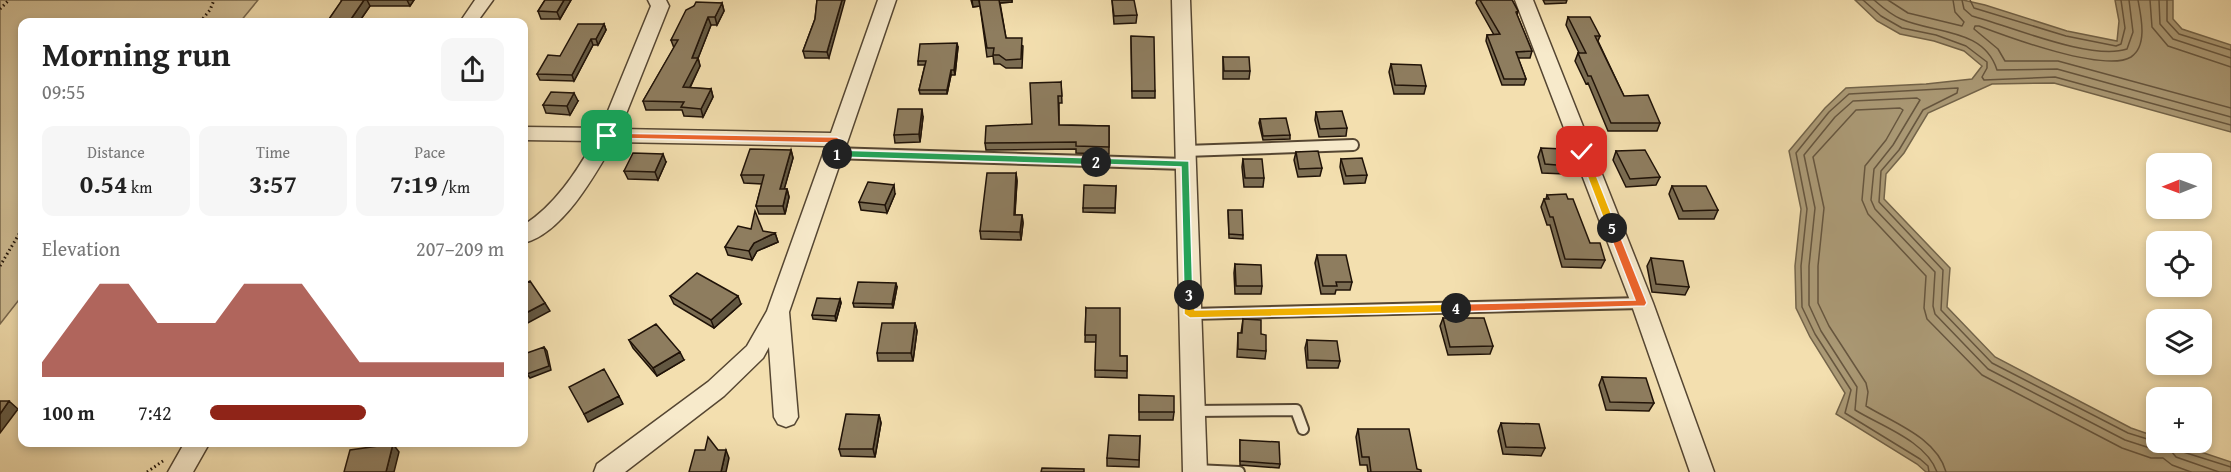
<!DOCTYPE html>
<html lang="en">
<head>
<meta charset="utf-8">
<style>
	body { margin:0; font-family:"Gentium Book Plus",serif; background:#f6f6f6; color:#222; height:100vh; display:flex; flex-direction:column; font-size:22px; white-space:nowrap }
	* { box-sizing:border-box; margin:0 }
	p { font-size:20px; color:#767676 }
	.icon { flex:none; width:33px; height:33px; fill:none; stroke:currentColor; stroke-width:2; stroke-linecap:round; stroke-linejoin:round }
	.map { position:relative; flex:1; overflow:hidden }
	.side { position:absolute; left:18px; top:18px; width:510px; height:429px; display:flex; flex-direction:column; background:#fff; border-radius:12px; box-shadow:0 3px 9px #0003 }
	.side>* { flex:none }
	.needle { width:39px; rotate:269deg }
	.fabs { position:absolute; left:2146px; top:153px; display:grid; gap:12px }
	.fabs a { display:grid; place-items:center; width:66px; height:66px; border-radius:12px; background:#fff; box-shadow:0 3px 9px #0003; font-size:30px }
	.pin { position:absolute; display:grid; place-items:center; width:51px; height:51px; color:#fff; margin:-26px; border-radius:12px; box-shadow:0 3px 9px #0006 }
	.km { position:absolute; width:30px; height:30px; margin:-15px; border-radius:50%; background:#222; color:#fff; font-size:16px; line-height:30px; text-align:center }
	.round { display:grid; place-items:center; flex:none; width:63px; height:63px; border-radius:12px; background:#f6f6f6 }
	.summary { display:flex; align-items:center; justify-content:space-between; height:102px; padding:0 24px }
	h1 { font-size:33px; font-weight:600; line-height:45px }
	.metrics { display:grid; grid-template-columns:repeat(3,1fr); gap:9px; height:102px; padding:6px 24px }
	.metrics div { display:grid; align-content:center; border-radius:12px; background:#f6f6f6; text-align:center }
	.metrics b { font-size:26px; font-weight:600 }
	.metrics small { font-size:16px; font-weight:400 }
	.metrics p { font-size:16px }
	.chart { height:168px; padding:12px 24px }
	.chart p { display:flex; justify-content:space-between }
	.chart svg { width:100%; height:108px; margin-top:6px; fill:#8f2418; opacity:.7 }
	ul { padding:0 24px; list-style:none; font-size:20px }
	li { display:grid; grid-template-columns:96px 72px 1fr; align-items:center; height:45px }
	li i { height:15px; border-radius:8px; background:#8f2418 }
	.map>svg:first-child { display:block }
	.green { fill:#cfbc93; stroke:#78684e; stroke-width:1.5 }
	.water { fill:#ab9a76; stroke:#73644a; stroke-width:1.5 }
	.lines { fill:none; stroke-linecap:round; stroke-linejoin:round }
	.shore { stroke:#66563f; stroke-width:1.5 }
	.lane-casing { stroke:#554632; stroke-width:14 }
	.street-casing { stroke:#554632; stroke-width:3 }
	.path { stroke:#201308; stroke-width:3; stroke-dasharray:1.5 3; stroke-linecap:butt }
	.lane { stroke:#f7eacb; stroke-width:10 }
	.street { fill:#f7eacb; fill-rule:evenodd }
	.wall { fill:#7a6c52; stroke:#201308; stroke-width:1.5 }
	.shaded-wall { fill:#635842; stroke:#201308; stroke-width:1.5 }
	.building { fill:#8e7d5f; stroke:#201308; stroke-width:1.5 }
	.split-1 { fill:#f0652b; stroke:#fff; stroke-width:1.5 }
	.split-2 { fill:#22a559; stroke:#fff; stroke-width:1.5 }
	.split-3 { fill:#22a559; stroke:#fff; stroke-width:1.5 }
	.split-4 { fill:#f5b400; stroke:#fff; stroke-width:1.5 }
	.split-5 { fill:#f0652b; stroke:#fff; stroke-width:1.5 }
	.split-6 { fill:#f5b400; stroke:#fff; stroke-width:1.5 }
</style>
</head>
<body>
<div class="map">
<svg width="2231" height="472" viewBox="0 0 2231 472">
	<rect width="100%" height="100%" fill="#f3dfaf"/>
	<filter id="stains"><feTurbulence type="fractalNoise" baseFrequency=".00333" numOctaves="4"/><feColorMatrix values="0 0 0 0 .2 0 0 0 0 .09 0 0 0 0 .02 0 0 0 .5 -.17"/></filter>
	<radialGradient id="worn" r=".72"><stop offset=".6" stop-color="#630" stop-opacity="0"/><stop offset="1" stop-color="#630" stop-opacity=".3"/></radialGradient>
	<path class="green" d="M0,0H258L240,22H22V296L0,324Z"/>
	<path class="water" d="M1855,0H1963L1985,5L2067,31L2117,41L2119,21L2115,0H2173V19L2182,29L2231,45V132L2054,83L1992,84L1928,113L1904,153L1886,174L1884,199L1950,268L1947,307L1995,357L2131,428L2157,437V442L2174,443L2231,462V472H1926L1917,464L1836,414L1845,393L1810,337L1796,308L1795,266L1801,209L1789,151L1825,108L1846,88L1926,84L1972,79L1982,66L1964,51L1934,41L1900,34L1877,21Z"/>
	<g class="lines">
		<path class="shore" d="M1863,0L1881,16L1902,28L1936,35L1966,46L1987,62V68L1982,77L1984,80L2055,77L2231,125
			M1874,0C1882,7 1891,15 1901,19C1935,34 1984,28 1997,70L2057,69L2231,117
			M1888,0L1908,13L1962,26L1964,22L1955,12L1953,0
			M1962,0L1964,9L1972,16C2010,26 2091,61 2127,49L2133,32L2129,0
			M1970,0L1974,8L2066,36L2116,46L2121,44L2125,28L2121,0
			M2138,0C2141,16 2148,46 2131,57C2105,73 2008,37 1979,26H1975L1974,29L1998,49L2005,61H2058L2231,108
			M2150,0L2152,27L2168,46L2231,67
			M2159,0L2160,24L2173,39L2231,58
			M2167,0V21L2179,34L2231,50
			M2176,442L2180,451L2231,467
			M1929,472L1928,466L1920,459L1845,413L1851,390L1815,334L1802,307L1801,266L1807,209L1796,153L1829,112L1849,94L1958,88L1957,93L1923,110L1899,150L1881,171L1879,202L1943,270L1941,310L1992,363L2128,433L2157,442
			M1937,472C1926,441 1881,426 1855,410L1857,387L1821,331L1809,305V266L1815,208L1804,155L1835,117L1853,101L1917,98L1920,100L1893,145L1874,169L1871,200L1875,209L1935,272L1933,306L1935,314L1988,369L2125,440L2153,449L2167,446L2176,457L2219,472
			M1946,472C1937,438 1894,423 1866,406L1868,392L1866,383L1829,326L1818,303V266L1824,208L1813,157L1856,110L1900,108L1903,110L1886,140L1865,166L1862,200L1868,214L1926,276L1924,308L1927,319L1982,375L2122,448L2151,458H2163L2172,465L2191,472"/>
		<defs>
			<path id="lane" d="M1185,151L1353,145
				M832,153L1185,164
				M1190,314L1642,303
				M1193,411L1296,410L1303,429
				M1195,470L1239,472"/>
			<path id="street" d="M475,0H493L477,22H460Z
				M648,0H666L669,6L620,129L831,133L878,0H896L789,312L798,417L794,424L786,427L778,424L774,417L769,347L763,358L724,396L625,472H594L597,464L708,382L747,346L767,311L826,146L614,142C595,175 563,233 524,243V225C555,205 576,173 594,141L524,140V127L601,128L651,6Z
				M1172,0H1190L1207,472H1183Z
				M1515,0H1533L1653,303L1714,472H1690L1631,303Z
				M185,442H210L193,472H168Z"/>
		</defs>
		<use href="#lane" class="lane-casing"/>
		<use href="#street" class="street-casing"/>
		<path class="path" d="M0,9L9,0
			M200,22L210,10L214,0
			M0,266L22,229
			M147,472L163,461"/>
		<use href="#lane" class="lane"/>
		<use href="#street" class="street"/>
	</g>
	<path class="wall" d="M341,0H414L410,6H370L359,22H327L342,1Z
		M545,0H571L560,19H541L538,11Z
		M817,0L829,58H805L803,51L815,19Z
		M971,0H1012V2L1000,3L1006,38L1023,46L1022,68H1006L1000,64H994L993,56L987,57L980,6L973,7Z
		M1112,0L1137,15L1136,23L1114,24Z
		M1477,0H1512L1518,11L1517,15L1532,51L1530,58H1518L1526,79L1524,85H1502L1486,41L1487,35H1494L1476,3Z
		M1543,0H1567L1566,3L1545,4Z
		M722,3L724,11L717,25H711L698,58L700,66L690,88L711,89L713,97L703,117L684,116L682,110H646L643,101L674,48L671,40L694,6Z
		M1568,17L1600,36L1598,41L1624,96L1660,123L1657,131H1608L1588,83L1586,84L1575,61L1578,53H1579L1566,25Z
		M604,24L606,30L598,45H593L574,81L540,80L537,74L560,56Z
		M1131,36L1155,91V98H1132Z
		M958,47L955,75H951L947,94H920L919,90L925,65H918V61Z
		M1223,57L1250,71L1249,79H1223Z
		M1391,64L1426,86L1424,94H1394L1389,72Z
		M1061,82L1062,103H1059V125L1109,126V154L1076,153V149L986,150L985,143L1032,124Z
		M578,101L570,115L546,113L543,105Z
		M1316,112L1347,128L1346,136L1319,137L1315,120Z
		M923,117L920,142L895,143L894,135Z
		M1260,119L1290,135V139L1263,140L1259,123Z
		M1541,148L1568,166L1565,174L1542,173L1538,157Z
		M791,150L793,158L784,189H787L789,197L785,214H759L756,206L762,184L744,183L741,175Z
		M1616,151L1660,177L1656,185L1626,187L1613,160Z
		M1296,152L1322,168L1320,176L1298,177L1294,160Z
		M1243,159L1264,178L1263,187H1244L1242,167Z
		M1341,159L1367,175L1365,183L1344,184L1340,167Z
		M666,162L658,180L628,179L624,171Z
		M1016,173L1017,181L1015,215H1022L1023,223L1021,240L981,239L980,231Z
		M1116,186L1115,213L1083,212V208Z
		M1672,186L1718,210L1714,219H1679L1669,194Z
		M895,194L887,213L861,210L859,202Z
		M1547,195L1605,260L1601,268L1562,267L1550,225H1547L1541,207L1544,199H1546Z
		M1228,210L1243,235V239L1229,238Z
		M775,233L778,242L757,251L752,260L728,255L725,247Z
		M1317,255L1352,282L1350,290H1336L1335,294H1321L1315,263Z
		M1651,258L1689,287L1685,295L1652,292L1647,266Z
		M1235,264L1262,286L1261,294H1235L1234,273Z
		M897,287L893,308L854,307L853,303Z
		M670,296L741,304L714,328L674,304Z
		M840,299L841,303L836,321L813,319L812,315Z
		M1086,308L1120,356H1127V378L1095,377L1096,342H1085Z
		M1443,318L1493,346L1490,354L1448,355L1440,326Z
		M1243,319L1261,334L1266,351L1265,359L1237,357L1238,333H1241Z
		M915,323L917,331L913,361H878L877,353Z
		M629,340L684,360L657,376L633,348Z
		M1307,340L1340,361L1338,368H1307L1305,348Z
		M1602,377L1654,403L1649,411L1606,410L1599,385Z
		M1139,395L1174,412L1173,420H1139Z
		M879,415L881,423L875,457L841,456L839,449Z
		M1501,423L1545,448L1541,456L1503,454L1498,431Z
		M1358,429L1417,469L1421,472H1368L1367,465H1360L1356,437Z
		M1140,436L1139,467L1107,466V458Z
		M1240,440L1280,464L1279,468L1240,465Z"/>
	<path class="shaded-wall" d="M364,0H367L370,6L359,22H349Z
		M407,0H414L410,6Z
		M564,0H571L560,19L557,12Z
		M842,0H845L829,58L827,52Z
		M972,0H979L980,6L973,7Z
		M999,0H1012V2L999,3Z
		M722,3L724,11L717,25L715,17Z
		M708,17L711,25L697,61L698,58L700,66L686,95L683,87L692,58Z
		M604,24L606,30L598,45L596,39Z
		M591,39L593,45L574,81L572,75Z
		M957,43L958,47L955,75L954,70Z
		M951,70V75L947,94V90Z
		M711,89L713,97L703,117L701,109Z
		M574,93L578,101L570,115L567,106Z
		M922,109L923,117L920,142L919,134Z
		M791,150L793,158L782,197L780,189Z
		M663,154L666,162L658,180L655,172Z
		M1016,173L1017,181L1014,223V215Z
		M894,185L895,194L887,213L885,205Z
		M787,189L789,197L785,214L783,206Z
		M1022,215L1023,223L1021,240L1020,232Z
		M775,233L778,242L757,251L752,260L749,251L754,243Z
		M896,283L897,287L893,308L892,304Z
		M738,296L741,304L714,328L711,320Z
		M840,299L841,303L836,321L835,316Z
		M545,303L550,311L524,325V314Z
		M915,323L917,331L913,361L911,353Z
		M544,347L547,351L551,370L530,378L527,374Z
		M680,352L684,360L657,376L653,368Z
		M619,396L623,404L588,422L584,414Z
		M9,401L18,409L0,433V414Z
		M879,415L881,423L875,457L873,449Z
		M393,444L399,452L394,472H386Z
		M726,450L729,458L726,472H721Z"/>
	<path class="building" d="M342,0H364L349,22H327Z
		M545,0H564L557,12L538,11Z
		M817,0H842L827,52L803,51L815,19Z
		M979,0H999L1006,38H1022L1021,59L1006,60L999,55H993L994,48H987Z
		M1112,0H1134L1137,15L1114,16Z
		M1480,0H1512L1518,11L1516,12L1532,51L1516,52L1526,79H1504L1487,35L1500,34Z
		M696,2L722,3L715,17H708L692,58H698L683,87L711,89L701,109L681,107L684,102L643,101L678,40H671L686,10L694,6Z
		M1568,17H1590L1600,36H1595L1624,96L1648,95L1660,123H1611L1591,76H1588L1578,53H1586Z
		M578,24H604L596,39H591L572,75L537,74L548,55L560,56Z
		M1131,36L1154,37L1155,91H1132Z
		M957,43L954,70H951L947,90H919L926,61H918L920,44Z
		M1223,57H1249L1250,71H1224Z
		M1391,64L1421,65L1426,86L1395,85Z
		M1061,82L1062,96H1058L1059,125L1109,126V147L1076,146V142L985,143L986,126L1032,124L1030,83Z
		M551,92L574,93L567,106L543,105Z
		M898,109H922L919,134L894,135Z
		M1342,111L1347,128L1320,129L1316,112Z
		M1286,118L1290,135L1263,136L1260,119Z
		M1541,148L1564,149L1568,166L1545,164Z
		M750,149L791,150L780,189H787L783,206H756L764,175H741Z
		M1645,150L1660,177L1630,179L1616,151Z
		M1318,151L1322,168L1299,169L1296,152Z
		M633,153L663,154L655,172L624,171Z
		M1362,158L1367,175L1346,176L1341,159Z
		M1243,159H1262L1264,178H1245Z
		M987,173H1016L1014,215H1022L1020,232L980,231Z
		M868,182L894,185L885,205L859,202Z
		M1084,185L1116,186L1115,208H1083Z
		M1672,186H1706L1718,210L1683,211Z
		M1566,194L1568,199H1573L1590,243H1600L1605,260L1565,259L1553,217H1550L1544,199H1549L1547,195Z
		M1228,210H1242L1243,235L1229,234Z
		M755,211L763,231L775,233L754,243L749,251L725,247L738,226L751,229Z
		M1317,255H1346L1352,282H1336L1337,286H1323Z
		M1651,258L1683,261L1689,287L1656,284Z
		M1235,264L1261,265L1262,286H1236Z
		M697,273L738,296L711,320L670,296Z
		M530,281L545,303L524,314V284Z
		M858,282L896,283L892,304L853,303Z
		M817,298L840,299L835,316L812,315Z
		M1086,308H1120V356H1127V371L1095,370L1096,335H1085Z
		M1443,318H1484L1493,346L1450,347Z
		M1243,319L1261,320V334L1266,335V351L1238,349V333H1242Z
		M882,323H915L911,353H877Z
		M656,324L680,352L653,368L629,340Z
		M1307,340L1337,341L1340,361L1308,360Z
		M544,347L549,366L527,374L524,354Z
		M604,369L619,396L584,414L569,387Z
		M1602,377L1646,378L1654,403L1610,402Z
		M1139,395L1174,396V412H1139Z
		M0,401H9L0,414Z
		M846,414L879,415L873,449H839Z
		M1501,423L1539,424L1545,448L1506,447Z
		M1358,429H1409L1417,469L1421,470V472H1371L1369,457H1362Z
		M1109,435L1140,436L1139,460L1107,458Z
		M708,437L718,450H726L721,472H689L695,450H705Z
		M1240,440L1279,442L1280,464L1240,461Z
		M393,444L386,472H344L350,450Z
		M1042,468L1084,469V472H1041Z"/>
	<path class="split-1" d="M607,133L837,137L842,140L838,151L842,154L837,157L829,156L831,143L603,138V134Z"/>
	<path class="split-2" d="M837,150L1096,158L1101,162L1096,165L837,157L833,154Z"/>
	<path class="split-3" d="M1096,158L1189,161L1193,298H1186L1184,295L1181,167L1093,164L1092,162Z"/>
	<path class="split-4" d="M1189,292L1194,295L1195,310L1456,304L1461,308L1456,312L1190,318L1184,314V295Z"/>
	<path class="split-5" d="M1612,224L1617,228L1647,303L1645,306L1456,312L1451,308L1456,304L1635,300L1607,228Z"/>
	<path class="split-6" d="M1579,149L1587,152L1617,228L1616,231L1612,232L1607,228L1578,152Z"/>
	<rect width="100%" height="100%" filter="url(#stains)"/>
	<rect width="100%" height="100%" fill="url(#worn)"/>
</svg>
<div class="fabs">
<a><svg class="needle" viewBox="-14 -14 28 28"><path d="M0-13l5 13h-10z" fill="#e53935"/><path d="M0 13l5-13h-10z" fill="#767676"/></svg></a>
<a><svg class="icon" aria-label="locate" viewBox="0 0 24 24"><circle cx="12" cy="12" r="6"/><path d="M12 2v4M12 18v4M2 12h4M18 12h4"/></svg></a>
<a><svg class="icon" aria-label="layers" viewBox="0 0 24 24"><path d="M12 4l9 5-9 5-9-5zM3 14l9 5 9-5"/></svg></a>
<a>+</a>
</div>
<div class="pin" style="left:607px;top:136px;background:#1e9e55"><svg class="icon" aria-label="arrive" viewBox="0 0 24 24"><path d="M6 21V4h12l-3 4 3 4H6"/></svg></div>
<div class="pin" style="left:1582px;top:152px;background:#d93025"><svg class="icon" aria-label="check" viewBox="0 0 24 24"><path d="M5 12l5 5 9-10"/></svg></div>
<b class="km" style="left:837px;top:154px">1</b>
<b class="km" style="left:1096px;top:162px">2</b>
<b class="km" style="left:1189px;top:295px">3</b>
<b class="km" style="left:1456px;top:308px">4</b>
<b class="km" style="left:1612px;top:228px">5</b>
<section class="side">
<div class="summary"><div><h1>Morning run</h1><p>09:55</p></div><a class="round"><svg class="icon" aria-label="share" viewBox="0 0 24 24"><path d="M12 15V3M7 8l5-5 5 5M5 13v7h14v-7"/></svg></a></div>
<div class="metrics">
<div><p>Distance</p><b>0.54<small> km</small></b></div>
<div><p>Time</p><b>3:57</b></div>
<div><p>Pace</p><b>7:19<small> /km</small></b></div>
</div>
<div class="chart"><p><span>Elevation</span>207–209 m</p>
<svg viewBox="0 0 160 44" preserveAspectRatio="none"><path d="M0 44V38L10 22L20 6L30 6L40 22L50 22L60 22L70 6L80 6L90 6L100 22L110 38L120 38L130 38L140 38L150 38L160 38V44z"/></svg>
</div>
<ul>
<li><b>100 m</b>7:42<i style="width:53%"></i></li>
</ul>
</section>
</div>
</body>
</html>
